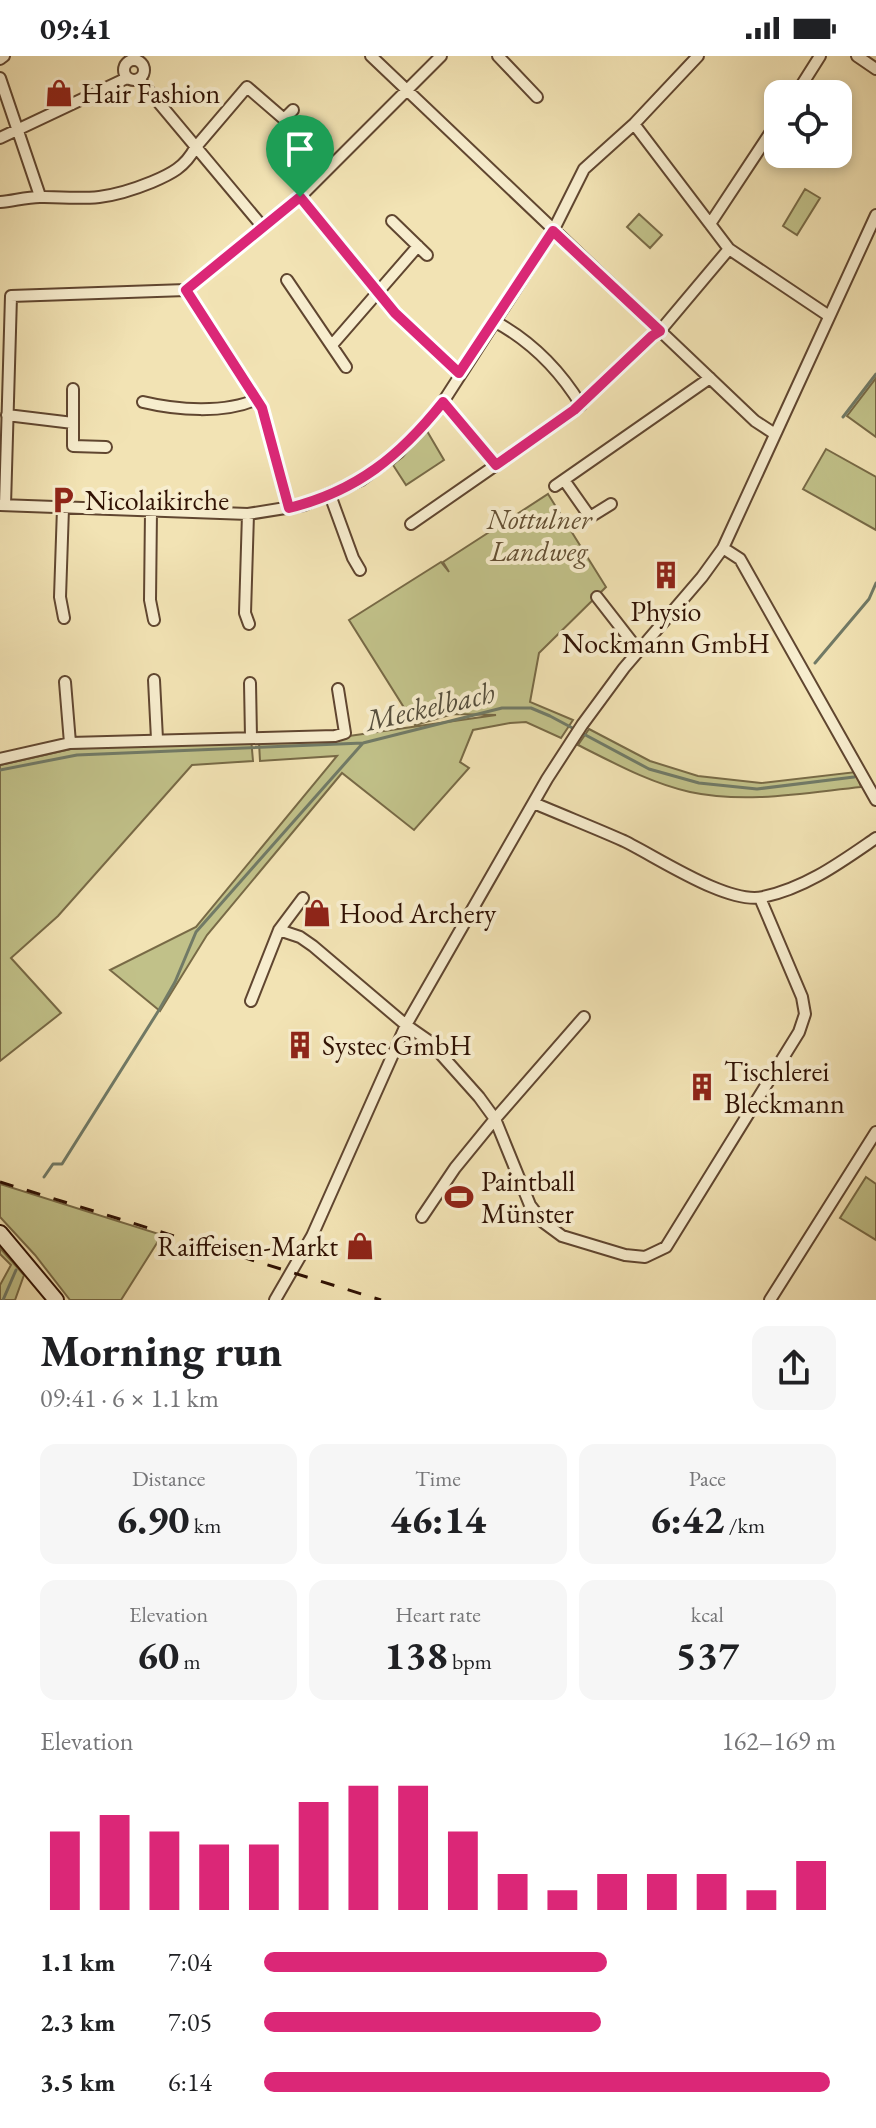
<!DOCTYPE html>
<html lang="en">
<head>
<meta charset="utf-8">
<style>
	body { margin:0; font-family:"EB Garamond",serif; background:#f6f6f6; color:#202124; height:100vh; display:flex; flex-direction:column; font-size:30px; white-space:nowrap }
	* { box-sizing:border-box; margin:0 }
	p { font-size:26px; color:#757577 }
	.icon { flex:none; width:44px; height:44px; fill:none; stroke:currentColor; stroke-width:2; stroke-linecap:round; stroke-linejoin:round }
	.map { position:relative; height:1244px; overflow:hidden }
	.panel { display:flex; flex-direction:column; background:#fff; flex:1 }
	.panel>* { flex:none }
	.tools { position:absolute; left:764px; top:24px; display:grid; gap:16px }
	.tools a { display:grid; place-items:center; width:88px; height:88px; border-radius:16px; background:#fff; box-shadow:0 4px 12px #0003; font-size:40px }
	.pin { position:absolute; display:grid; place-items:center; width:68px; height:68px; color:#fff; margin:-82px -34px; border-radius:50% 50% 50% 0; rotate:-45deg; box-shadow:0 0 8px #0007 }
	.pin .icon { rotate:45deg }
	.round { display:grid; place-items:center; flex:none; width:84px; height:84px; border-radius:16px; background:#f6f6f6 }
	.overview { display:flex; align-items:center; justify-content:space-between; height:136px; padding:0 40px }
	h1 { font-size:44px; font-weight:700; line-height:60px }
	.metrics { display:grid; grid-template-columns:repeat(3,1fr); gap:12px; height:136px; padding:8px 40px }
	.metrics div { display:grid; align-content:center; border-radius:16px; background:#f6f6f6; text-align:center }
	.metrics b { font-size:40px; font-weight:700 }
	.metrics small { font-size:22px; font-weight:400 }
	.metrics p { font-size:22px }
	.chart { height:224px; padding:16px 40px }
	.chart p { display:flex; justify-content:space-between }
	.chart svg { width:100%; height:144px; margin-top:8px; stroke:#db2777; stroke-width:6 }
	ul { padding:0 40px; list-style:none; font-size:26px }
	li { display:grid; grid-template-columns:128px 96px 1fr; align-items:center; height:60px }
	li i { height:20px; border-radius:10px; background:#db2777 }
	.status { display:flex; justify-content:space-between; align-items:center; height:56px; padding:0 40px; background:#fff; direction:ltr }
	.status svg { height:22px; fill:currentColor }
	.map>svg:first-child { display:block }
	.green { fill:#c1c189; stroke:#786a46; stroke-width:2 }
	.lines { fill:none; stroke-linecap:round; stroke-linejoin:round }
	.stream { stroke:#717a66; stroke-width:3 }
	.street-casing { stroke:#604630; stroke-width:14 }
	.secondary-casing { stroke:#301204; stroke-width:18 }
	.street { stroke:#f7edce; stroke-width:10 }
	.secondary { stroke:#f7edce; stroke-width:14 }
	.rail { stroke:#301204; stroke-width:3; stroke-dasharray:14 14; stroke-linecap:butt }
	.route-casing { stroke:#fff; stroke-width:16 }
	.route { stroke:#db2777; stroke-width:10 }
	.labels { text-anchor:middle; dominant-baseline:central; stroke-width:8; stroke-linejoin:round; paint-order:stroke }
	.poi-label { font-size:28px; fill:#301204; stroke:#f7edce; text-anchor:start }
	.park-label { font-size:28px; font-style:italic; fill:#634f33; stroke:#f7edce }
	.water-label { font-size:30px; font-style:italic; fill:#564f3d; stroke:#f7edce }
</style>
</head>
<body>
<div class="status"><b>09:41</b><svg viewBox="0 0 49 12"><path d="M0 12V9h3v3zM5 12V6h3v6zM10 12V3h3v9zM15 12V0h3v12zM26 1h20v11H26zM47 4h2v5h-2z"/></svg></div>
<div class="map">
<svg width="876" height="1244" viewBox="0 0 876 1244">
	<rect width="100%" height="100%" fill="#f2e3b4"/>
	<filter id="stains"><feTurbulence type="fractalNoise" baseFrequency=".0025" numOctaves="4"/><feColorMatrix values="0 0 0 0 .2 0 0 0 0 .09 0 0 0 0 .02 0 0 0 .5 -.17"/></filter>
	<radialGradient id="worn" r=".72"><stop offset=".6" stop-color="#630" stop-opacity="0"/><stop offset="1" stop-color="#630" stop-opacity=".3"/></radialGradient>
	<path class="green" d="M805,133L820,142L797,179L783,170Z
		M639,158L662,179L650,192L627,171Z
		M876,322V381L847,360Z
		M427,375L444,404L406,429L393,409Z
		M826,393L876,421V474L803,433Z
		M548,438L606,531L539,597L530,646L573,664L561,682L526,666L510,667L473,674L460,706L469,712L414,774L342,717L207,879L160,955L110,914L196,871L337,700L260,705L259,686L328,683L496,659L453,658L415,669L349,564L441,506L449,516L443,506Z
		M589,673L650,705L698,720L761,727L856,716L861,731C804,737 746,748 690,736C650,727 614,707 578,689Z
		M251,682L253,705L192,709L58,860L11,902L61,957L0,1005V709L71,693Z
		M866,1121L876,1128V1184L840,1162Z
		M0,1128L162,1179L121,1244H70L35,1199L0,1161Z
		M0,1192L24,1219L15,1244H0V1229L11,1209L0,1198Z"/>
	<g class="lines">
		<path class="stream" d="M843,361L876,318
			M815,607L869,543L876,527
			M0,714L77,699L363,687L502,652H531L550,660L649,713L699,727L757,733L854,721
			M44,1121L53,1108H62L159,954L175,926L196,876L363,687
			M3,1244L16,1214"/>
		<defs>
			<path id="street" d="M371,0L755,365L775,378
				M498,0L537,41
				M857,0L876,13
				M0,3L4,0
				M124 14a10 10 0 1 1 20 0a10 10 0 1 1-20 0Z
				M0,22L40,140
				M139,23L262,170
				M796,38L820,0
				M634,68L729,193L829,260
				M0,82L127,22
				M300,141L395,257L459,317
				M0,146C14,145 29,140 43,141C90,143 108,144 152,126C171,118 185,111 195,92L247,31L284,63L293,54
				M392,165L427,199
				M710,168L778,65
				M287,224L346,311
				M186,234L262,352L289,452
				M494,265C531,285 559,313 581,349
				M332,289L418,190
				M73,333V390L106,391
				M143,346C176,354 225,358 257,343
				M443,346L496,409L574,354L652,280L660,275L729,193
				M7,359L73,367
				M564,424L590,461L611,448
				M555,430L710,322
				M330,439L353,502L360,514
				M0,449L248,458L304,449L361,424L399,396L443,346L553,175L584,113L634,68L698,0
				M5,449L11,240L186,234L300,141L441,0
				M63,452L60,541L64,562
				M151,455L150,544L154,564
				M248,458L245,557L249,568
				M411,468L496,409
				M723,492L740,503L876,744
				M597,541L639,595
				M154,624L157,683
				M65,626L70,687
				M250,627L251,681
				M0,703L70,687L335,680L345,677L338,633
				M534,747C564,760 595,772 624,785C657,801 728,849 763,841C806,832 841,806 876,782
				M279,874L300,881L313,890L406,969L429,985L479,1041L495,1063L530,1149L543,1166L562,1180L625,1199L645,1201L666,1191L799,976L805,958L802,941L760,842
				M251,945L279,874L303,842
				M422,1161L455,1112L495,1063L584,961
				M275,1244L312,1180L406,969L547,723L582,669L624,612L702,521L723,492L876,159
				M770,1244L876,1076"/>
			<path id="secondary" d="M0,1177L56,1244"/>
		</defs>
		<use href="#street" class="street-casing"/>
		<use href="#secondary" class="secondary-casing"/>
		<use href="#street" class="street"/>
		<use href="#secondary" class="secondary"/>
		<path class="rail" d="M0,1126L381,1244"/>
	</g>
	<g class="lines">
		<defs>
			<path id="route" d="M300,141L395,257L459,317L553,175L660,275L652,280L574,354L496,409L443,346C400,400 357,435 289,452L262,352L186,234Z"/>
		</defs>
		<use href="#route" class="route-casing"/>
		<use href="#route" class="route"/>
	</g>
	<defs>
		<symbol id="shop-bare" viewBox="-9 -9 18 18"><path d="M-5-2.5h2.3a2.7 3.5 0 0 1 5.4 0H5L5.5 6h-11ZM-1.5-2.5h3a1.5 2.3 0 0 0-3 0Z" fill="#8f2418" stroke="#f7edce" stroke-width="2.5" paint-order="stroke"/></symbol>
		<symbol id="parking-bare" viewBox="-9 -9 18 18"><path d="M-3.5-5.5H1a3.5 3.5 0 0 1 0 7H-1V5.5H-3.5ZM-1-3.4V-.6H.8a1.4 1.4 0 0 0 0-2.8Z" fill="#8f2418" stroke="#f7edce" stroke-width="2.5" paint-order="stroke"/></symbol>
		<symbol id="building-bare" viewBox="-9 -9 18 18"><path d="M-4-6H4V6H1V3H-1V6H-4ZM-2.5-4.3h1.7v1.8h-1.7ZM.8-4.3h1.7v1.8H.8ZM-2.5-1h1.7V.8h-1.7ZM.8-1h1.7V.8H.8Z" fill="#8f2418" stroke="#f7edce" stroke-width="2.5" paint-order="stroke"/></symbol>
		<symbol id="stadium-bare" viewBox="-9 -9 18 18"><path d="M0-5a6.5 5 0 1 0 0 10a6.5 5 0 1 0 0-10ZM-3.5-1.8h7v3.6h-7Z" fill="#8f2418" stroke="#f7edce" stroke-width="2.5" paint-order="stroke"/></symbol>
	</defs>
	<g fill-rule="evenodd">
		<use href="#shop-bare" x="39" y="17" width="40" height="40"/>
		<use href="#parking-bare" x="43" y="424" width="40" height="40"/>
		<use href="#building-bare" x="646" y="499" width="40" height="40"/>
		<use href="#shop-bare" x="297" y="837" width="40" height="40"/>
		<use href="#building-bare" x="280" y="969" width="40" height="40"/>
		<use href="#building-bare" x="682" y="1011" width="40" height="40"/>
		<use href="#stadium-bare" x="439" y="1121" width="40" height="40"/>
		<use href="#shop-bare" x="340" y="1170" width="40" height="40"/>
	</g>
	<g class="labels">
		<g class="poi-label">
			<text x="81" y="37">Hair Fashion</text>
			<text x="85" y="444">Nicolaikirche</text>
			<text x="666" y="555" text-anchor="middle">Physio<tspan x="666" dy="32">Nockmann GmbH</tspan></text>
			<text x="339" y="857">Hood Archery</text>
			<text x="322" y="989">Systec GmbH</text>
			<text x="724" y="1015">Tischlerei<tspan x="724" dy="32">Bleckmann</tspan></text>
			<text x="481" y="1125">Paintball<tspan x="481" dy="32">Münster</tspan></text>
			<text x="338" y="1190" text-anchor="end">Raiffeisen-Markt</text>
		</g>
		<g class="park-label">
			<text x="539" y="463">Nottulner<tspan x="539" dy="32">Landweg</tspan></text>
		</g>
		<g class="water-label">
			<text transform="translate(430 650) rotate(-13)">Meckelbach</text>
		</g>
	</g>
	<rect width="100%" height="100%" filter="url(#stains)"/>
	<rect width="100%" height="100%" fill="url(#worn)"/>
</svg>
<div class="tools">
<a><svg class="icon" aria-label="locate" viewBox="0 0 24 24"><circle cx="12" cy="12" r="6"/><path d="M12 2v4M12 18v4M2 12h4M18 12h4"/></svg></a>
</div>
<div class="pin" style="left:300px;top:141px;background:#1e9e55"><svg class="icon" aria-label="arrive" viewBox="0 0 24 24"><path d="M6 21V4h12l-3 4 3 4H6"/></svg></div>
</div>
<section class="panel">
<div class="overview"><div><h1>Morning run</h1><p>09:41 · 6 × 1.1 km</p></div><a class="round"><svg class="icon" aria-label="share" viewBox="0 0 24 24"><path d="M12 15V3M7 8l5-5 5 5M5 13v7h14v-7"/></svg></a></div>
<div class="metrics">
<div><p>Distance</p><b>6.90<small> km</small></b></div>
<div><p>Time</p><b>46:14</b></div>
<div><p>Pace</p><b>6:42<small> /km</small></b></div>
</div>
<div class="metrics">
<div><p>Elevation</p><b>60<small> m</small></b></div>
<div><p>Heart rate</p><b>138<small> bpm</small></b></div>
<div><p>kcal</p><b>537</b></div>
</div>
<div class="chart"><p><span>Elevation</span>162–169 m</p>
<svg viewBox="0 0 160 44" preserveAspectRatio="none"><path d="M5 44V20M15 44V15M25 44V20M35 44V24M45 44V24M55 44V11M65 44V6M75 44V6M85 44V20M95 44V33M105 44V38M115 44V33M125 44V33M135 44V33M145 44V38M155 44V29"/></svg>
</div>
<ul>
<li><b>1.1 km</b>7:04<i style="width:60%"></i></li>
<li><b>2.3 km</b>7:05<i style="width:59%"></i></li>
<li><b>3.5 km</b>6:14<i style="width:99%"></i></li>
</ul>
</section>
</body>
</html>
